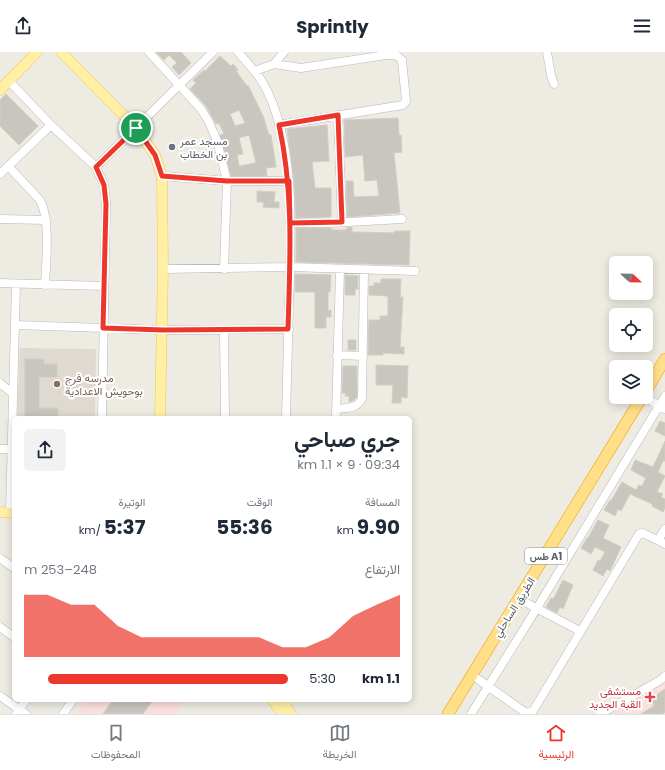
<!DOCTYPE html>
<html lang="ar">
<head>
<meta charset="utf-8">
<style>
	body { margin:0; font-family:Poppins,Vazirmatn,sans-serif; background:#f2f2f3; color:#1f2937; direction:rtl; height:100vh; display:flex; flex-direction:column; font-size:15px; white-space:nowrap }
	* { box-sizing:border-box; margin:0 }
	p { font-size:13px; color:#747a83 }
	.icon { flex:none; width:22px; height:22px; fill:none; stroke:currentColor; stroke-width:2; stroke-linecap:round; stroke-linejoin:round }
	.map { position:relative; flex:1; overflow:hidden; direction:ltr }
	.panel { position:absolute; left:12px; top:364px; width:400px; height:286px; display:flex; flex-direction:column; background:#fff; border-radius:6px; box-shadow:0 2px 10px #0003; direction:rtl }
	.panel>* { flex:none }
	.needle { width:26px; rotate:112deg }
	.tools { position:absolute; left:609px; top:204px; display:grid; gap:8px }
	.tools a { display:grid; place-items:center; width:44px; height:44px; border-radius:6px; background:#fff; box-shadow:0 2px 10px #0003; font-size:20px }
	.pin { position:absolute; display:grid; place-items:center; width:34px; height:34px; color:#fff; margin:-17px; border:2px solid #fff; border-radius:50%; box-shadow:0 1px 4px #0007 }
	.round { display:grid; place-items:center; flex:none; width:42px; height:42px; border-radius:6px; background:#f2f2f3 }
	.head { display:flex; align-items:center; justify-content:space-between; height:68px; padding:0 12px }
	h1 { font-size:22px; font-weight:700; line-height:30px }
	.figures { display:grid; grid-template-columns:repeat(3,1fr); gap:6px; height:68px; padding:4px 12px }
	.figures div { display:grid; align-content:center }
	.figures b { font-size:20px; font-weight:700 }
	.figures small { font-size:11px; font-weight:400 }
	.figures p { font-size:11px }
	.chart { height:112px; padding:8px 12px }
	.chart p { display:flex; justify-content:space-between }
	.chart svg { width:100%; height:72px; margin-top:4px; fill:#ec372a; opacity:.7 }
	ul { padding:0 12px; list-style:none; font-size:13px }
	li { display:grid; grid-template-columns:64px 48px 1fr; align-items:center; height:30px }
	li i { height:10px; border-radius:5px; background:#ec372a }
	header { display:flex; justify-content:space-between; align-items:center; height:52px; padding:0 12px; background:#fff; font-size:18px; font-weight:700 }
	.dock { display:flex; justify-content:space-around; align-items:center; height:56px; border-top:1px solid #e0e1e3; background:#fff; font-size:11px; color:#747a83 }
	.dock a { display:grid; justify-items:center; gap:2px }
	.dock .selected { color:#ec372a }
	.map>svg:first-child { display:block }
	.education { fill:#dedad1 }
	.medical { fill:#fce0de }
	.building { fill:#c9c6c0; stroke:#d3cdc1; fill-rule:evenodd }
	.lines { fill:none; stroke-linecap:round; stroke-linejoin:round }
	.minor-casing { stroke:#b5b9bd; stroke-width:9 }
	.major-casing { stroke:#f4c656; stroke-width:11 }
	.highway-casing { stroke:#f0a300; stroke-width:12 }
	.minor { stroke:#fff; stroke-width:8 }
	.major { stroke:#fff0a6; stroke-width:10 }
	.highway { stroke:#ffe089; stroke-width:11 }
	.route-casing { stroke:#fff; stroke-width:8 }
	.route { stroke:#ec372a; stroke-width:5 }
	.worship-dot { fill:#6b7280; stroke:#fff; stroke-width:1.5 }
	.education-dot { fill:#8d6e63; stroke:#fff; stroke-width:1.5 }
	.health-dot { fill:#e0444e; stroke:#fff; stroke-width:1.5 }
	.labels { text-anchor:middle; dominant-baseline:central; stroke-width:4; stroke-linejoin:round; paint-order:stroke }
	.shield { fill:#fff; stroke:#8c8f92; stroke-width:1 }
	.shield-label { font-size:10px; font-weight:bold; fill:#5b5f64 }
	.worship-label { font-size:11px; fill:#5b616d; stroke:#fff; text-anchor:start }
	.education-label { font-size:11px; fill:#785e54; stroke:#fff; text-anchor:start }
	.street-label { font-size:11px; fill:#5b5f64; stroke:#fff }
	.health-label { font-size:11px; fill:#be3a42; stroke:#fff; text-anchor:end }
</style>
</head>
<body>
<header><svg class="icon" aria-label="menu" viewBox="0 0 24 24"><path d="M4 6h16M4 12h16M4 18h16"/></svg>Sprintly<svg class="icon" aria-label="share" viewBox="0 0 24 24"><path d="M12 15V3M7 8l5-5 5 5M5 13v7h14v-7"/></svg></header>
<div class="map">
<svg width="665" height="662" viewBox="0 0 665 662">
	<rect width="100%" height="100%" fill="#eeebe2"/>
	<path class="education" d="M20,296L96,297L95,366H17Z"/>
	<path class="medical" d="M665,628V662H604Z
		M86,648H186L175,662H76Z"/>
	<path class="building" d="M156,0H181L191,11L179,23L172,15L177,11L169,3L164,8Z
		M220,4L231,14L233,12L238,18L236,19L247,34L248,33L263,64L269,83H271L276,115L266,116L267,124H231L220,83L224,82L219,71L216,72L206,54L190,37L196,31L193,28L204,18L205,19ZM239,58L245,71L235,74L230,62ZM249,83L256,111L239,114L237,103L243,102L239,86Z
		M6,42L38,74L19,93L0,74V48Z
		M398,66L399,83H401L402,100L394,101L400,161L347,165L346,129H353L354,145L379,144L377,128L365,129L363,103L345,105L344,68Z
		M327,73L329,109L312,110L315,136H331V165L296,166L294,129L287,77Z
		M257,139L275,140L274,150H279V156L263,155L264,150H257Z
		M352,175V180L394,181V179H410L409,213L296,210V176H331V178H347L346,176Z
		M295,222L331,223L330,240H328V259L331,258V265H326V276H315V240H295Z
		M345,223L358,224V237H355V243H345Z
		M381,227H401L400,245H403L400,295H404V302L383,301V303H368L369,268H380V264H388V244L369,243V234H374V231H381Z
		M348,288H356V298H348Z
		M25,307H44V312H57V325H39V356H58V365H25Z
		M376,313L408,314L407,346L401,345V351H392L393,333H376Z
		M343,314H357V345L354,348L350,350H349V344H345L346,341H342Z
		M660,369L665,371V384L655,379Z
		M665,389V409H663L658,420L665,424L657,440L663,442L661,445L665,447V456L663,460L652,454L653,453L650,451L630,442L621,459L618,457L615,464L604,458L610,448L611,449L622,430L636,438L639,433L642,434L646,426L631,418L635,408L653,415Z
		M598,468L609,473L603,486L621,495L610,519L607,517L603,524L593,518L598,508L600,509L605,500L595,495L591,502L581,496L587,486H588Z
		M563,528L573,533L563,557L560,555L557,561L546,555L551,546L553,547L555,544Z
		M665,637V660L662,662H641L654,654L650,647Z
		M113,648H153L143,662H103Z"/>
	<g class="lines">
		<defs>
			<path id="minor" d="M149,0L201,57L209,70L217,89L227,129L224,217
				M238,0C247,10 256,20 263,31C297,91 291,184 289,251C288,289 287,328 286,366
				M547,0L551,23L554,32
				M274,12L301,16L386,3H396L402,8L406,49L403,53L279,73
				M255,19L274,12L284,0
				M9,29L51,73L96,115L104,133L106,151L102,366
				M338,63L342,170
				M8,114L39,147C51,164 46,211 45,233
				M96,115L213,0
				M0,122L51,73
				M162,124L227,129H289
				M0,167L46,168
				M290,171H331L402,167
				M163,217L290,215L415,219
				M0,231L104,234
				M15,273L163,278L289,277
				M224,278L225,366
				M337,303L363,304
				M0,331L12,341
				M645,345L665,357
				M336,357C346,356 358,357 362,346L364,218
				M336,366L340,217
				M0,397H14
				M10,461L16,232
				M658,488L665,477
				M0,506L14,516
				M519,547L580,579
				M0,575L14,585
				M472,623L526,661L533,659L639,482L643,481L665,492
				M0,644L26,662
				M16,662L26,648
				M63,662L73,648
				M471,662L537,556L665,344
				M600,662L659,629L665,624"/>
			<path id="major" d="M61,0L136,76L155,103L162,124L163,217L160,366
				M0,38L37,0
				M0,460L14,461
				M273,648L282,662
				M282,648L291,662"/>
			<path id="highway" d="M646,339L665,307
				M448,662L642,345"/>
		</defs>
		<use href="#minor" class="minor-casing"/>
		<use href="#major" class="major-casing"/>
		<use href="#highway" class="highway-casing"/>
		<use href="#minor" class="minor"/>
		<use href="#major" class="major"/>
		<use href="#highway" class="highway"/>
	</g>
	<g class="lines">
		<defs>
			<path id="route" d="M136,76L96,115L104,133L106,152L103,276L163,278L288,277C290,209 294,141 279,73L338,63L342,170L290,171L289,129H227L162,124L155,103L136,76"/>
		</defs>
		<use href="#route" class="route-casing"/>
		<use href="#route" class="route"/>
	</g>
	<circle class="worship-dot" cx="172" cy="95" r="4"/>
	<circle class="education-dot" cx="57" cy="332" r="4"/>
	<path class="health-dot" d="M648 639h4v4h4v4h-4v4h-4v-4h-4v-4h4z"/>
	<g class="labels">
		<rect class="shield" x="525" y="496" width="42" height="16" rx="3"/>
		<g class="shield-label">
			<text x="546" y="504">طس A1</text>
		</g>
		<g class="worship-label">
			<text x="180" y="89">مسجد عمر<tspan x="180" dy="13">بن الخطاب</tspan></text>
		</g>
		<g class="education-label">
			<text x="65" y="326">مدرسه فرج<tspan x="65" dy="13">بوحويش الاعدادية</tspan></text>
		</g>
		<g class="street-label">
			<text transform="translate(514 555) rotate(-58)">الطريق الساحلي</text>
		</g>
		<g class="health-label">
			<text x="641" y="639">مستشفى<tspan x="641" dy="13">القبة الجديد</tspan></text>
		</g>
	</g>
</svg>
<div class="tools">
<a><svg class="needle" viewBox="-14 -14 28 28"><path d="M0-13l5 13h-10z" fill="#e53935"/><path d="M0 13l5-13h-10z" fill="#747a83"/></svg></a>
<a><svg class="icon" aria-label="locate" viewBox="0 0 24 24"><circle cx="12" cy="12" r="6"/><path d="M12 2v4M12 18v4M2 12h4M18 12h4"/></svg></a>
<a><svg class="icon" aria-label="layers" viewBox="0 0 24 24"><path d="M12 4l9 5-9 5-9-5zM3 14l9 5 9-5"/></svg></a>
</div>
<div class="pin" style="left:136px;top:76px;background:#1e9e55"><svg class="icon" aria-label="arrive" viewBox="0 0 24 24"><path d="M6 21V4h12l-3 4 3 4H6"/></svg></div>
<section class="panel">
<div class="head"><div><h1>جري صباحي</h1><p>09:34 · 9 × 1.1 km</p></div><a class="round"><svg class="icon" aria-label="share" viewBox="0 0 24 24"><path d="M12 15V3M7 8l5-5 5 5M5 13v7h14v-7"/></svg></a></div>
<div class="figures">
<div><p>المسافة</p><b>9.90<small> km</small></b></div>
<div><p>الوقت</p><b>55:36</b></div>
<div><p>الوتيرة</p><b>5:37<small> /km</small></b></div>
</div>
<div class="chart"><p><span>الارتفاع</span>248–253 m</p>
<svg viewBox="0 0 160 44" preserveAspectRatio="none"><path d="M0 44V6L10 6L20 12L30 12L40 25L50 32L60 32L70 32L80 32L90 32L100 32L110 38L120 38L130 32L140 19L150 12L160 6V44z"/></svg>
</div>
<ul>
<li><b>1.1 km</b>5:30<i style="width:91%"></i></li>
</ul>
</section>
</div>
<nav class="dock">
<a class="selected"><svg class="icon" aria-label="home" viewBox="0 0 24 24"><path d="M3 11l9-7 9 7M6 9v11h12V9"/></svg>الرئيسية</a>
<a><svg class="icon" aria-label="map" viewBox="0 0 24 24"><path d="M3 6l6-2 6 2 6-2v14l-6 2-6-2-6 2zM9 4v14M15 6v14"/></svg>الخريطة</a>
<a><svg class="icon" aria-label="saved" viewBox="0 0 24 24"><path d="M7 4h10v16l-5-4-5 4z"/></svg>المحفوظات</a>
</nav>
</body>
</html>
